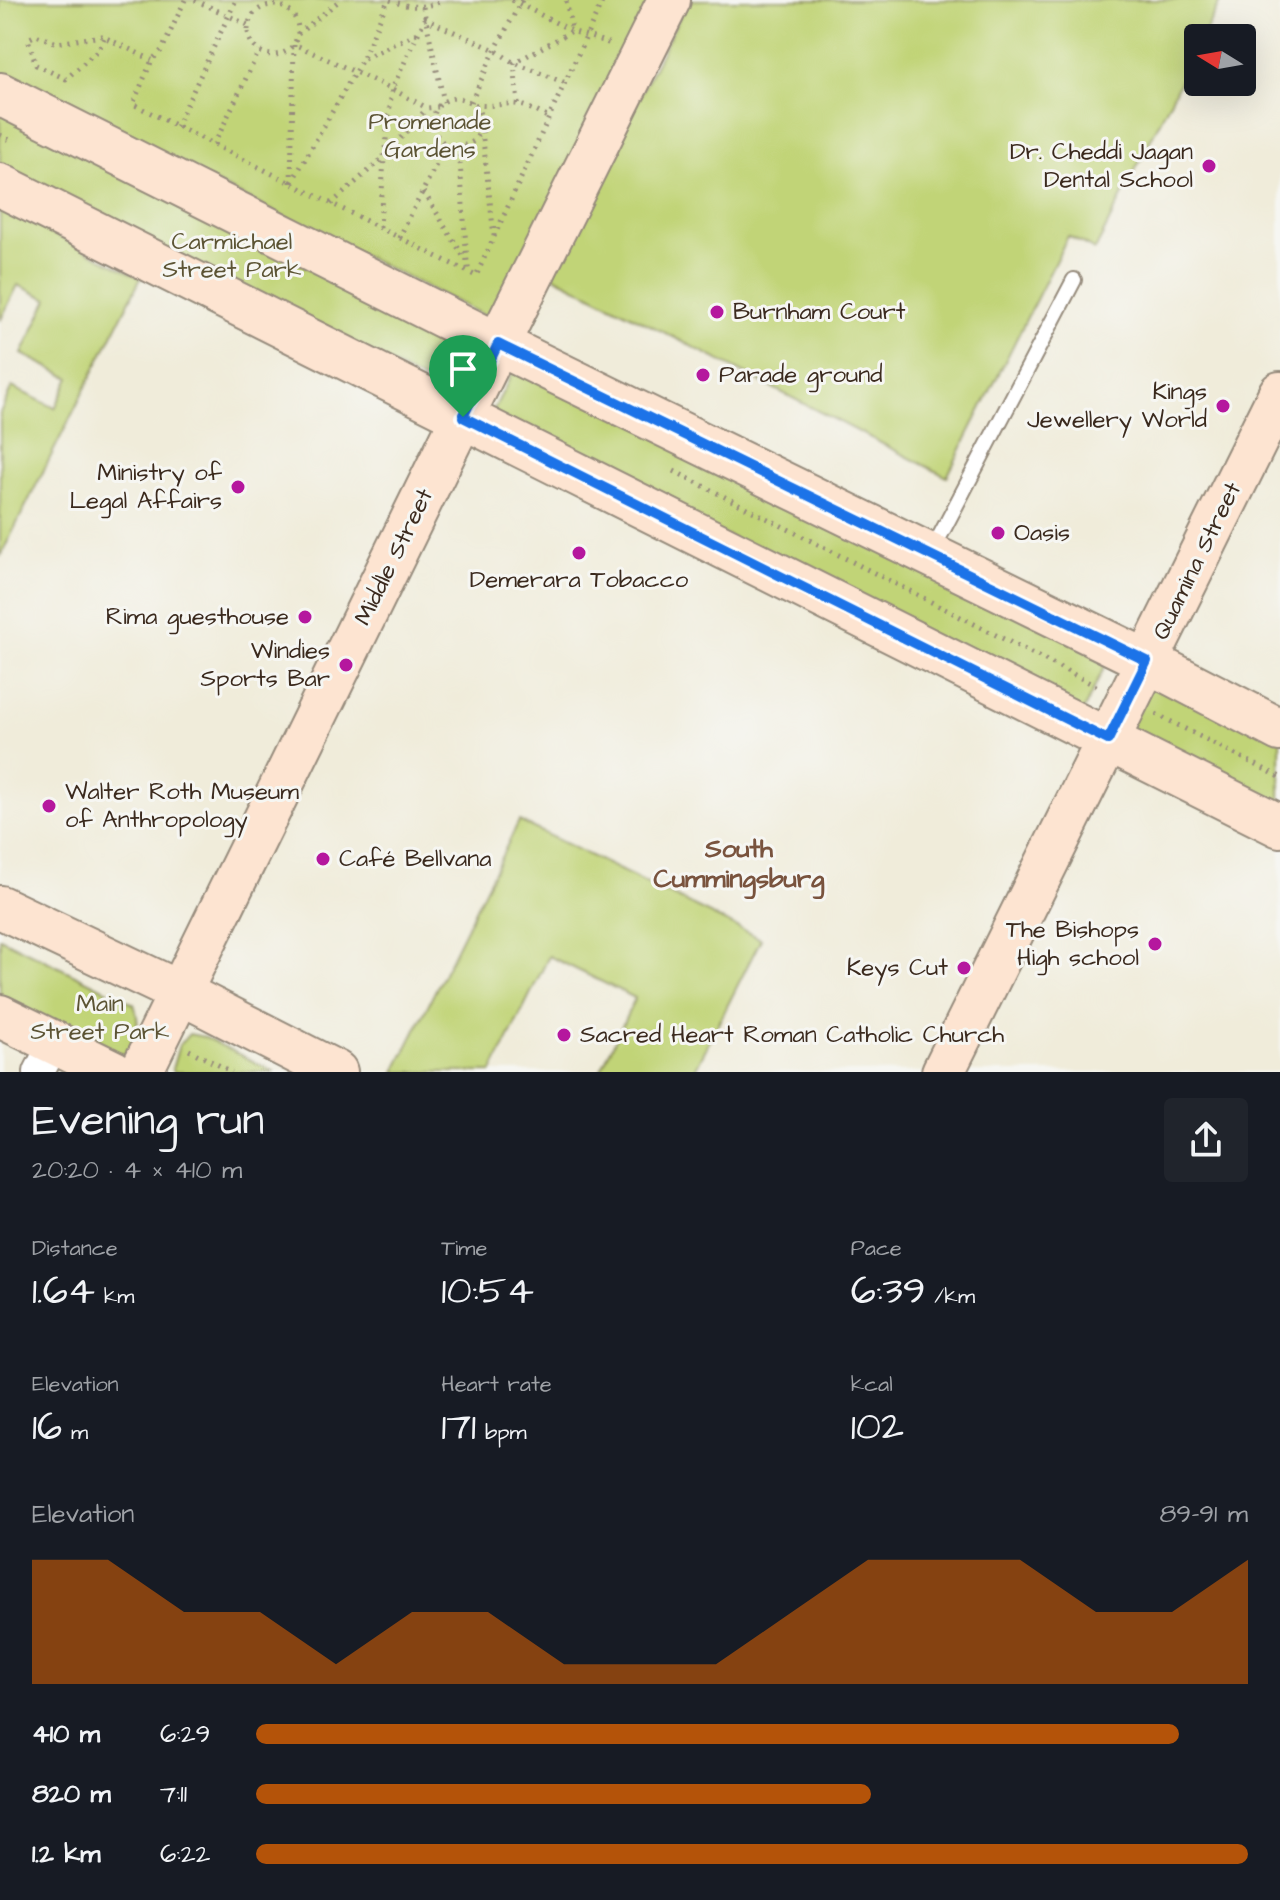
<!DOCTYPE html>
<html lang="en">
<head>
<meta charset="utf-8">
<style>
	body { margin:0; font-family:"Architects Daughter",sans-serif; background:#20242c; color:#f1f3f6; height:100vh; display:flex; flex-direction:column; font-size:30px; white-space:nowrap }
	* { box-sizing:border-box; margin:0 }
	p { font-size:26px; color:#9ea1a6 }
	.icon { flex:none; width:44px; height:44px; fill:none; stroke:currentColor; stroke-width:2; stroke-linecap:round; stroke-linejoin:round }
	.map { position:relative; height:1072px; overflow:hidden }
	.drawer { display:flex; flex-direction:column; background:#171b24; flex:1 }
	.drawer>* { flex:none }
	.needle { width:52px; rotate:281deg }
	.fabs { position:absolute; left:1184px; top:24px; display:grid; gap:16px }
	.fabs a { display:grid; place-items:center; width:72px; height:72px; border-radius:8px; background:#171b24; box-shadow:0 8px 32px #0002; font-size:40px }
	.pin { position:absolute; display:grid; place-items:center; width:68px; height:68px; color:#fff; margin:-82px -34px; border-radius:50% 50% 50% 0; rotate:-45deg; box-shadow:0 0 8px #0007 }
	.pin .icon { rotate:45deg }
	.round { display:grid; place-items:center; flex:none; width:84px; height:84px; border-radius:8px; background:#20242c }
	.head { display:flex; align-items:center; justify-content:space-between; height:136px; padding:0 32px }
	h1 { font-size:44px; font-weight:600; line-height:60px }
	.figures { display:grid; grid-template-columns:repeat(3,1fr); gap:12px; height:136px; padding:8px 32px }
	.figures div { display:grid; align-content:center }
	.figures b { font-size:40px; font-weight:600 }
	.figures small { font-size:22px; font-weight:400 }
	.figures p { font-size:22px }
	.chart { height:224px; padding:16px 32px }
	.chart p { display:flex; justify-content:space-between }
	.chart svg { width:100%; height:144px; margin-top:8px; fill:#b45309; opacity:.7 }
	ul { padding:0 32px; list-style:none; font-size:26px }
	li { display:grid; grid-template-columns:128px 96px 1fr; align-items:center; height:60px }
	li i { height:20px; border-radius:10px; background:#b45309 }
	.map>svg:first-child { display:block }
	.green { fill:#c1d477; stroke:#7e7f4a; stroke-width:2 }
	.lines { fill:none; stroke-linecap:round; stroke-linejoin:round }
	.lane-casing { stroke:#968b7c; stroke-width:18 }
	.street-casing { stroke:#968b7c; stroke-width:34 }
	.secondary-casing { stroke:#968b7c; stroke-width:46 }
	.path { stroke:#968b7c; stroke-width:5; stroke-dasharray:2 6; stroke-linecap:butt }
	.lane { stroke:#fff; stroke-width:14 }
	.street { stroke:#fff; stroke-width:30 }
	.secondary { stroke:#fde4d1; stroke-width:42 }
	.route-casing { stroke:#fff; stroke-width:16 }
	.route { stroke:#1a73e8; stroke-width:10 }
	.poi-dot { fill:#b5179e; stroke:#f6f6f2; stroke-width:3 }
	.labels { text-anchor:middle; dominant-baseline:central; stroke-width:6; stroke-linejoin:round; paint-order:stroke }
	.park-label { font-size:24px; fill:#5c5434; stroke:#f6f6f2 }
	.poi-label { font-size:24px; fill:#3b2a1e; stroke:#f6f6f2; text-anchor:end }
	.street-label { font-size:24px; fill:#3b2a1e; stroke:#f6f6f2 }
	.neighbourhood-label { font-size:26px; font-weight:bold; fill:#79533e; stroke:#f6f6f2 }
</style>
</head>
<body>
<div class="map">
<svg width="1280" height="1072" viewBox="0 0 1280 1072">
	<rect width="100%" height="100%" fill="#f6f6f2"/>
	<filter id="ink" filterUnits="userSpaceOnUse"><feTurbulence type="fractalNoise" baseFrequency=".0125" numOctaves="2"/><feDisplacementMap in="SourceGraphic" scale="16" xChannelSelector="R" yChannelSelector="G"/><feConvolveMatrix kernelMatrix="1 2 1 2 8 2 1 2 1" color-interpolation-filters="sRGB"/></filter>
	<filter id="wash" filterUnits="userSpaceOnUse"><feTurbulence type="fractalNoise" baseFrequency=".006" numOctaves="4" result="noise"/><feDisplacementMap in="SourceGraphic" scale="32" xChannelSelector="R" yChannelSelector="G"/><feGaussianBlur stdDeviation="1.8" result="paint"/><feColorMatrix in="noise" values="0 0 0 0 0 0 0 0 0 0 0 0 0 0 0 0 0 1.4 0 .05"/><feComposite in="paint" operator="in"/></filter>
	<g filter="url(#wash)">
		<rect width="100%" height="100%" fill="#f0ecda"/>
		<path class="green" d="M0,0H653L495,321L0,76Z
			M688,0H1221L1202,38H1198V46L1095,250L1068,236L947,477L550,274Z
			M0,110L464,347L442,390L0,165Z
			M0,207L141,278L0,557V413L12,387L55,408L70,378L22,354L48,299L18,285L0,321Z
			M517,364L1108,660L1082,713L490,417Z
			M1154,675L1280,738V813L1125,735Z
			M519,821L761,939L694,1072H600L635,998L549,956L492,1072H395Z
			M0,938L134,1004C140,1022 139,1040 124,1054L111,1053L0,997Z
			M189,1034L204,1037L275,1072H175L172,1069L179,1045Z"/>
	</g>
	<g filter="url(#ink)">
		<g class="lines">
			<defs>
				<path id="lane" d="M932,551L1074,280"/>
				<path id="street" d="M39,1072L54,1043"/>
				<path id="secondary" d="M0,94L498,344L1147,661L1280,730
					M0,185L1280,826
					M0,907L181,993L336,1072
					M0,1016L114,1072
					M141,1072L498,344L669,0
					M943,1072L1280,393"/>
			</defs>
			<use href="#lane" class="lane-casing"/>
			<use href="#street" class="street-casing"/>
			<use href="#secondary" class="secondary-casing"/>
			<path class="path" d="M185,0L162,50L152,60L133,104L476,276L603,0
				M195,0L248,25
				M390,0C409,8 425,9 443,0
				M512,0L572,31L611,44
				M248 30a25 25 0 1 1 50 0a25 25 0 1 1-50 0Z
				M423,7L444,102
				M298,34L340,0
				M104,38L99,49L66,79L36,65L28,39L36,35L57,43L102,36L152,60
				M364,58L417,33
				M471,102L495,50L522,0
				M518,104L514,63L572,31L566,0
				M475,105C484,117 483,129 474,141C432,165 417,102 455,98C464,97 470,104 478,105C490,107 503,103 515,104C526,105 539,113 549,118
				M176,127L236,0
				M482,131L494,236
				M0,135L10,140
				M214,145L259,51
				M459,147L467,262L469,272
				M292,182L363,58L388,0
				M291,183L294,44L392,89L427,108L438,107
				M424,192L465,259
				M331,204L384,157L427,108
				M380,228L384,157L392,89L425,19L495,50L514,63L566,83
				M399,238L446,145
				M674,471L1100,688
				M1156,714L1280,777
				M189,1050L232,1072"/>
			<use href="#lane" class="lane"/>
			<use href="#street" class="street"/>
			<use href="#secondary" class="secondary"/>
		</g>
	</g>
	<g class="lines" filter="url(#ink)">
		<defs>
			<path id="route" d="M498,344L1147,661L1108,740L463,417Z"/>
		</defs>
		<use href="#route" class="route-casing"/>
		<use href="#route" class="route"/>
	</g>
	<g class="poi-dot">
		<circle cx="1209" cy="166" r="8"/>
		<circle cx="717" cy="312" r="8"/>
		<circle cx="703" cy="375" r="8"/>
		<circle cx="1223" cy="406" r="8"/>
		<circle cx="238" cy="487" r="8"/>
		<circle cx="998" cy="533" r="8"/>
		<circle cx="579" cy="553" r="8"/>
		<circle cx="305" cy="617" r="8"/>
		<circle cx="346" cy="665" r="8"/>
		<circle cx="49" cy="806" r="8"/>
		<circle cx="323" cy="859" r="8"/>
		<circle cx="1155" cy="944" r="8"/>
		<circle cx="964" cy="968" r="8"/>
		<circle cx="564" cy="1035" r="8"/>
	</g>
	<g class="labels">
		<g class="park-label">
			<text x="430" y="122">Promenade<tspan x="430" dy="28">Gardens</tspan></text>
			<text x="232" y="242">Carmichael<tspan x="232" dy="28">Street Park</tspan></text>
			<text x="100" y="1004">Main<tspan x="100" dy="28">Street Park</tspan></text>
		</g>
		<g class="poi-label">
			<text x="1193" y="152">Dr. Cheddi Jagan<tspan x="1193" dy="28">Dental School</tspan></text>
			<text x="733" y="312" text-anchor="start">Burnham Court</text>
			<text x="719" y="375" text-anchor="start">Parade ground</text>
			<text x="1207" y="392">Kings<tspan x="1207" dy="28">Jewellery World</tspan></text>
			<text x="222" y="473">Ministry of<tspan x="222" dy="28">Legal Affairs</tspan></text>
			<text x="1014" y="533" text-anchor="start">Oasis</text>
			<text x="579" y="580" text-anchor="middle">Demerara Tobacco</text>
			<text x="289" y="617">Rima guesthouse</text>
			<text x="330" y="651">Windies<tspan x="330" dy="28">Sports Bar</tspan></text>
			<text x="65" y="792" text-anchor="start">Walter Roth Museum<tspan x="65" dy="28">of Anthropology</tspan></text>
			<text x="339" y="859" text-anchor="start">Café Bellvana</text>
			<text x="1139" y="930">The Bishops<tspan x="1139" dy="28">High school</tspan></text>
			<text x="948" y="968">Keys Cut</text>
			<text x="580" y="1035" text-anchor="start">Sacred Heart Roman Catholic Church</text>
		</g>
		<g class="street-label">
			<text transform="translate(394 557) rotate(-64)">Middle Street</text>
			<text transform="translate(1197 561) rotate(-64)">Quamina Street</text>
		</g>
		<g class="neighbourhood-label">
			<text x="739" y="849">South<tspan x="739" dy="30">Cummingsburg</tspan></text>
		</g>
	</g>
</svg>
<div class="fabs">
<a><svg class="needle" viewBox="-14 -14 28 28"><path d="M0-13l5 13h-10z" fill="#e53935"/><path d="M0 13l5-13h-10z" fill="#9ea1a6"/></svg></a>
</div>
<div class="pin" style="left:463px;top:417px;background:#1e9e55"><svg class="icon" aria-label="arrive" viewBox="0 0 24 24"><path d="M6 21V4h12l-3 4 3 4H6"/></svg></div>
</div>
<section class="drawer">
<div class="head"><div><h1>Evening run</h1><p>20:20 · 4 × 410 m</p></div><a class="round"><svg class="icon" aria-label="share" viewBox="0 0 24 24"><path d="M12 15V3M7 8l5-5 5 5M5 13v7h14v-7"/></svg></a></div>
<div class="figures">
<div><p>Distance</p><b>1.64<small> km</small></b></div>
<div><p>Time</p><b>10:54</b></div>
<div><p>Pace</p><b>6:39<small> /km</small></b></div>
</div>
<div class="figures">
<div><p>Elevation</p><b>16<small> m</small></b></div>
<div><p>Heart rate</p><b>171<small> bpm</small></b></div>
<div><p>kcal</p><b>102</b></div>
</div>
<div class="chart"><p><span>Elevation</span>89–91 m</p>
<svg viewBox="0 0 160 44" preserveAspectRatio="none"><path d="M0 44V6L10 6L20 22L30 22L40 38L50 22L60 22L70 38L80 38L90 38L100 22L110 6L120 6L130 6L140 22L150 22L160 6V44z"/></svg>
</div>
<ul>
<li><b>410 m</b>6:29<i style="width:93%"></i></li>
<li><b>820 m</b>7:11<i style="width:62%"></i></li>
<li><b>1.2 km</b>6:22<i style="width:100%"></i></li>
</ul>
</section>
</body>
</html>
